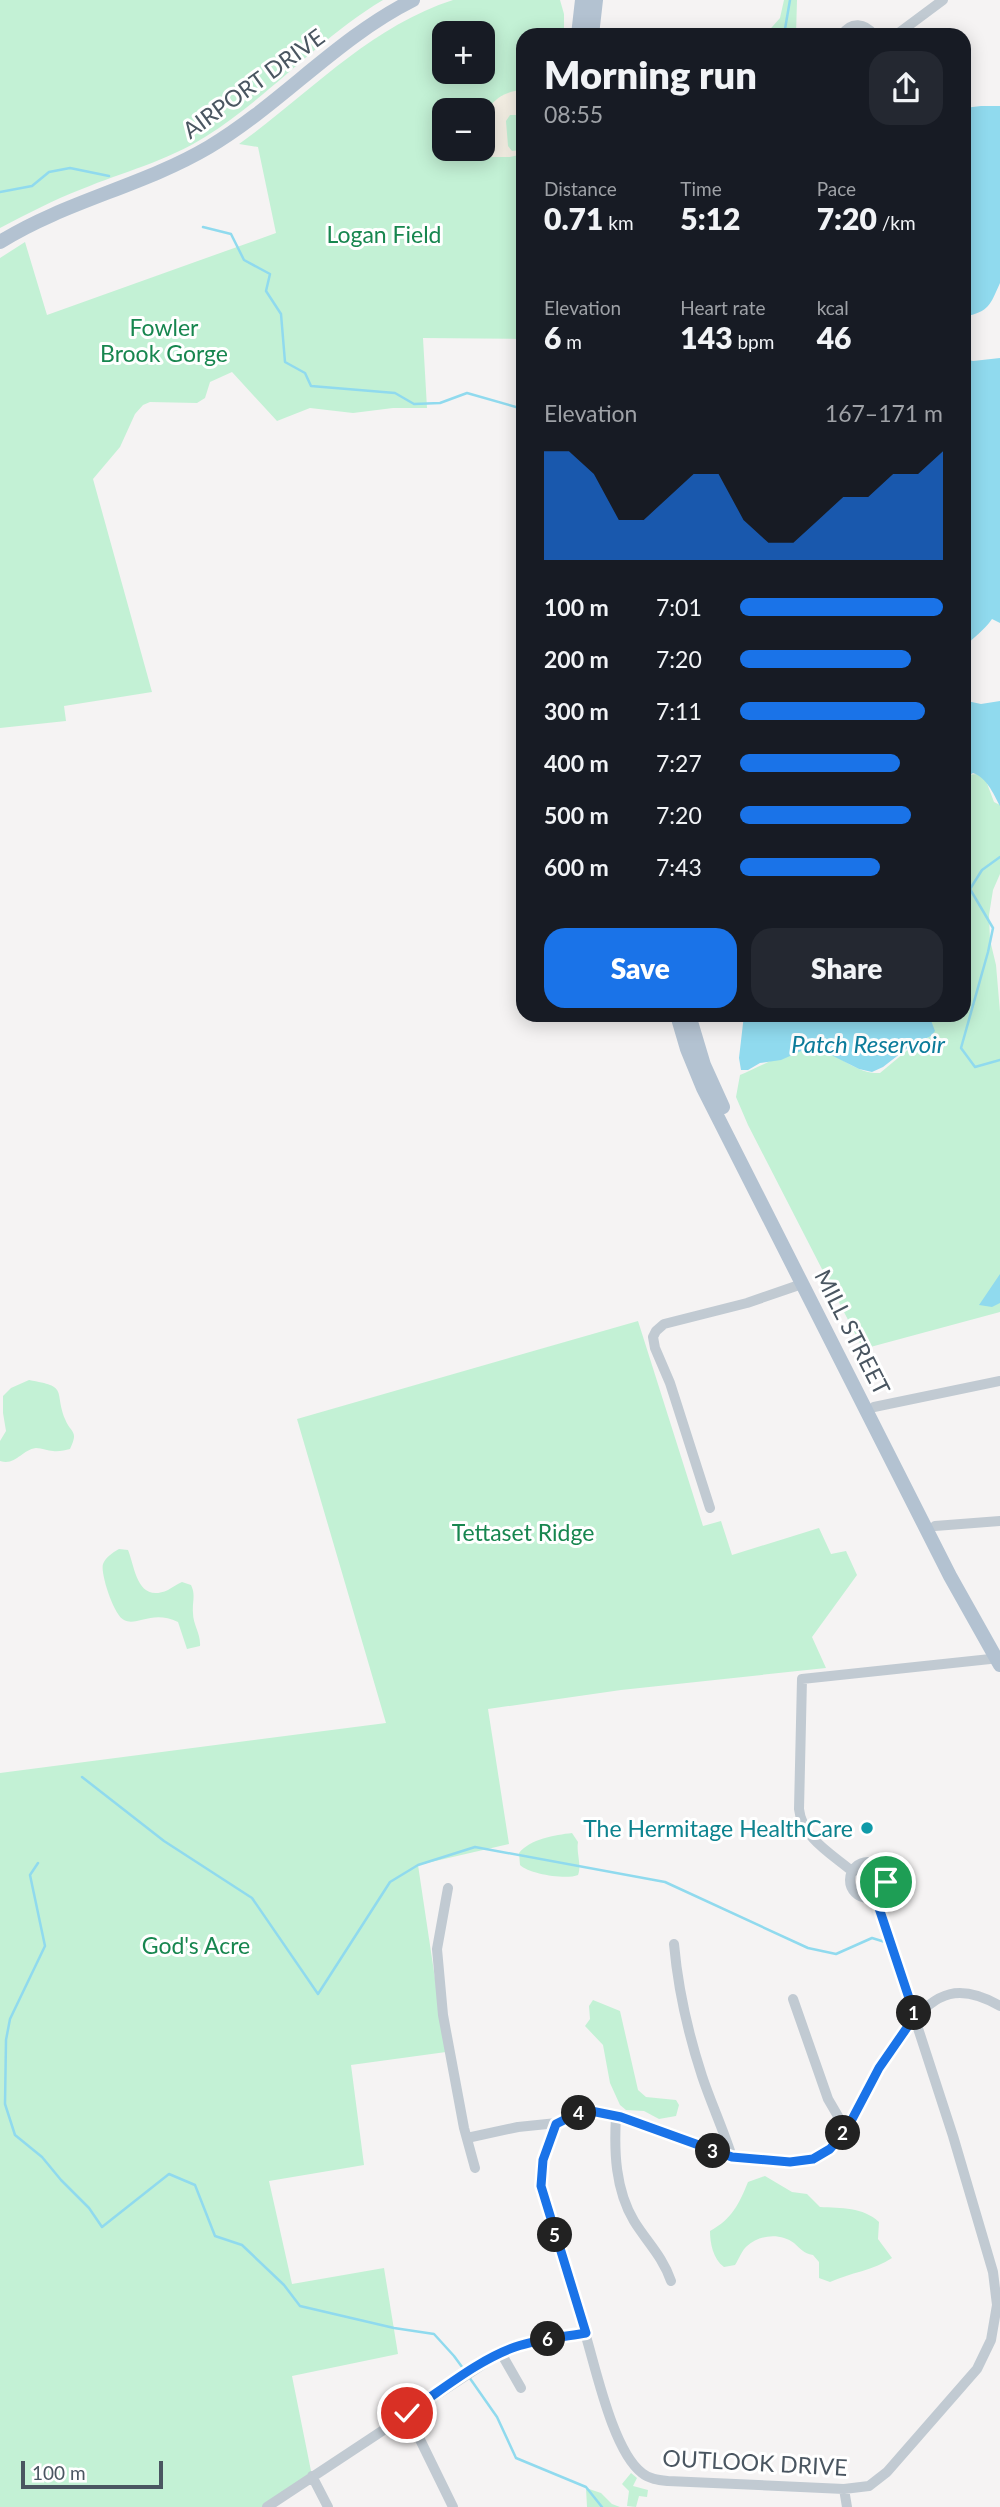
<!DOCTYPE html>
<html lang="en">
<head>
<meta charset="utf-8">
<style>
	body { margin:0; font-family:Lato,sans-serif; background:#242831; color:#f1f3f6; height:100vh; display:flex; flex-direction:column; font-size:26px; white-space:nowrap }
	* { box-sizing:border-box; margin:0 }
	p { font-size:23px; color:#9ea1a6 }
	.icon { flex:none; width:38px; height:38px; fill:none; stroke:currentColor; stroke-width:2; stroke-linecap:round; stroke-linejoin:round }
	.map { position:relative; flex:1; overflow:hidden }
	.side { position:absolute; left:516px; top:28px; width:455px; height:994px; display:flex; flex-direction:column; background:#171b24; border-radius:21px; box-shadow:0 4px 18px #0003 }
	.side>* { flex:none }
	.controls { position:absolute; left:432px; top:21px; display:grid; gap:14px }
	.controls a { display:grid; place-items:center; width:63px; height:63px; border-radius:14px; background:#171b24; box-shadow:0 4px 18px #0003; font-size:35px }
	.scale { position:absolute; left:21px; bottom:18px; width:142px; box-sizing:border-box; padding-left:7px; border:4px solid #4a5661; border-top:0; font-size:19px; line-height:24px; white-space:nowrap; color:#4a5661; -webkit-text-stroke:5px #fff; paint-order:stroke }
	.pin { position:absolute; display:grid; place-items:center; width:60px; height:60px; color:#fff; margin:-30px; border:4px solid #fff; border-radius:50%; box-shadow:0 2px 7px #0007 }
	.km { position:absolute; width:35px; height:35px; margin:-18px; border-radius:50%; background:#222; color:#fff; font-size:19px; line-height:35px; text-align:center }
	.round { display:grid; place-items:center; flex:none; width:74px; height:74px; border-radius:21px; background:#242831 }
	.overview { display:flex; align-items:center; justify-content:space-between; height:119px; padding:0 28px }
	h1 { font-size:38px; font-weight:800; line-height:52px }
	.stats { display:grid; grid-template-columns:repeat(3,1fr); gap:10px; height:119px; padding:7px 28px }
	.stats div { display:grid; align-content:center }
	.stats b { font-size:30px; font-weight:800 }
	.stats small { font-size:19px; font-weight:400 }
	.stats p { font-size:19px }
	.chart { height:196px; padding:14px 28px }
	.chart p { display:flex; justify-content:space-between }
	.chart svg { width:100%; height:126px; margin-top:7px; fill:#1a73e8; opacity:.7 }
	.action { display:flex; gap:14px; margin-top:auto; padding:14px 28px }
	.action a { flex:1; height:80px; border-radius:21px; background:#1a73e8; color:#fff; font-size:28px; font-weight:800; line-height:80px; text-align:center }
	.action a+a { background:#242831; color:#f1f3f6 }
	ul { padding:0 28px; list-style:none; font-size:23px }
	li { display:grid; grid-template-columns:112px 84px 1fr; align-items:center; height:52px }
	li i { height:18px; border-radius:9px; background:#1a73e8 }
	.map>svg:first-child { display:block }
	.green { fill:#c3f1d5; fill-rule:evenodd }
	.sand { fill:#f5f0e5 }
	.water { fill:#90daee }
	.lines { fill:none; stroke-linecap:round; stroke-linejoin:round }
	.stream { stroke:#90daee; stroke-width:2.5 }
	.minor { stroke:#c1cad2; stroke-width:10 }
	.major { stroke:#b3c2d1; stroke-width:14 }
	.route-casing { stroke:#fff; stroke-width:14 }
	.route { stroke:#1a73e8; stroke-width:9 }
	.culture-dot { fill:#0f9aa8; stroke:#fff; stroke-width:2.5 }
	.labels { text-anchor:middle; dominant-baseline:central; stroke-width:6; stroke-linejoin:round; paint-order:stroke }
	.street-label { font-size:23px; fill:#4a5661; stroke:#fff }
	.park-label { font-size:23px; fill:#17864f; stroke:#fff }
	.culture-label { font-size:23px; fill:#0d838f; stroke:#fff; text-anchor:end }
	.water-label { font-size:24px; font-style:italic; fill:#0c7c9b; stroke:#fff }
</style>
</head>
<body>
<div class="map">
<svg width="1000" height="2507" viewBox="0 0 1000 2507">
	<rect width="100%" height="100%" fill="#f5f3f3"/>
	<path class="green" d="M0,0H383C319,38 269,97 205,137C167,161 123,172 82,189C53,200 27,214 0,228Z
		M453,0H560L564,14V35H523V339L423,338L427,408H393L353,413L310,408L277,421L232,372L210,382L205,398L197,403L150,402L143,405L135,414L120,447L93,479L152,692L64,706L66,721L0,728V258L25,242L47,315L276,233L258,147L239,144C309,94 369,27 453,0ZM444,33H483V72H444ZM444,110H483V149H444Z
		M784,0H797L796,35H765L780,18Z
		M979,774L985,778L994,802L1000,805V874L993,890L989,915L990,940L996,965L1000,1012V1312L863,1349L748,1125L736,1097L740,1075C762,1066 800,1043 824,1051C845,1059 858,1074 880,1073L916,1043L933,1035V1026L926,1015H964V775Z
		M638,1321L703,1526L721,1521L732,1555L819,1528L831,1554L846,1551L857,1575L812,1637L826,1668L621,1690L488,1709L509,1844L418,1865L446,2052L351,2065L364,2165L269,2181L292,2284L384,2268L398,2354L292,2376L312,2476L267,2507H0V1773L386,1723L297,1419Z
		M29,1380C69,1387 54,1390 65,1419C71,1434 79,1430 70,1449C65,1450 59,1452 53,1451C48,1451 42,1448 36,1448C21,1450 16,1466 0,1461V1441L6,1431L3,1413V1396L11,1388Z
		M119,1549L128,1550C135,1567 137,1604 168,1590C173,1587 177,1584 182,1582L191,1585C196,1595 192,1602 193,1613C193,1625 201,1634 200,1646L187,1649L178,1622C152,1609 137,1627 124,1620C114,1616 100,1573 103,1564C106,1557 112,1553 119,1549Z
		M572,1833L578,1842C576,1853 582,1865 578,1875C566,1880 529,1874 520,1865L519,1853C530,1839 555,1835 572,1833Z
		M858 1880a11 11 0 1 1 22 0a11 11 0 1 1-22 0Z
		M593,2000L620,2011L638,2090L646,2097L676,2100L679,2105L676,2116L659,2119L644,2111L626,2110L620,2105L610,2083L603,2045L585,2026L590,2019L589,2006Z
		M765,2176L792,2192L807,2194L820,2207C841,2208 863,2207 879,2222L878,2239L892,2258C875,2270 849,2273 830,2282L819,2278V2262L813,2255C803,2253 801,2249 794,2243C781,2233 760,2234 747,2246C742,2250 739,2259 735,2265L724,2267C713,2259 710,2243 710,2231C732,2219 739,2204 748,2182Z
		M631,2473L637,2478L633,2486L648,2490L647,2497L639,2496L636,2507L627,2506L629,2491L622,2484Z
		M586,2488L601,2493L612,2504L620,2507H587Z"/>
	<path class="sand" d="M523,90V115H510L506,121L508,146L512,151L523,150V154L510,157H491C474,127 485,92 523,90Z"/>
	<path class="water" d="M981,106H1000V283C990,305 990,311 964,317V108Z
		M1000,358V623L992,619C984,631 973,637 964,648V359L973,361Z
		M967,701L981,704L1000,701V806C993,793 987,778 973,773L964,778V702Z
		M744,1015H929L935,1031L931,1036L910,1046L883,1067L872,1072L859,1069L817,1048H808L781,1060L760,1063L748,1070H741L739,1058Z
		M1000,1274V1303L992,1307L979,1305Z"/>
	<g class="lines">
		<path class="stream" d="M782,35L785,29L790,0
			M0,192L32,186L49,172L70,168L109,176
			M203,227L231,234L244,260L270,274L266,291L281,314L285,362L305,373L311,386L395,393L414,404L440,403L467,393L523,409
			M1000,857L982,870L970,889L993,928L988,952L961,1048L975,1067L1000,1060
			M82,1777L164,1841L252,1898L318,1994L390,1882L418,1865L475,1847L665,1882L808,1948L836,1954L872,1938L885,1942
			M38,1863L30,1875L45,1946L10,2019L6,2040L5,2104L15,2135L42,2157L61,2180L89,2208L102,2227L169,2174L195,2185L215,2236L242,2245L284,2285L300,2306L394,2328L434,2334L454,2356L465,2371
			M469,2377L497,2417L516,2458L586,2487L602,2507"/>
		<path class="minor" d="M842,35C851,21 865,23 874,35
			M896,35L943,0
			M874,1407L1000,1381
			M710,1508L670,1383L655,1348L653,1337L656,1331L664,1324L747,1303L802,1284
			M935,1526L1000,1521
			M850 1880a18 18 0 1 1 36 0a18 18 0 1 1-36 0Z
			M853,1872C832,1854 802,1838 799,1809L802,1679L1000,1658
			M448,1888L437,1949L443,2015L464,2128L475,2168
			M674,1944C678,1989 688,2033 702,2076C711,2103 723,2129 732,2157
			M793,1999L828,2099L846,2130
			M616,2116C614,2151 615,2189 634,2221C647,2242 663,2257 671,2281
			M467,2138L518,2127L557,2123
			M585,2333C596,2369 613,2451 642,2473C649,2479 659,2480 668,2481L844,2489L869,2486L887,2472L977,2369L991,2340L997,2305L993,2272L953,2136L875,1896
			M501,2353L521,2388
			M407,2413L453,2507
			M312,2476L328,2507
			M844,2489L847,2507
			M267,2507L491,2359L530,2342L585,2333C575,2299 565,2266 554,2232C550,2217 543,2201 541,2186C540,2171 544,2158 548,2144C554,2124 562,2114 584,2111C616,2107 691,2145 725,2155C740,2159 757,2159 773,2160C790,2162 809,2163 824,2153C844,2141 853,2117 864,2097C877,2072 892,2048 909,2026C936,1991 960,1983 1000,2006"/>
		<path class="major" d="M578,35L582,0
			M592,35L596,0
			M0,242C66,201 143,186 209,147C281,104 337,38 413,0
			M677,1015L687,1049L703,1088L950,1576L1000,1665
			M689,1015L704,1065L723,1107"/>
	</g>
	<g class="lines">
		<defs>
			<path id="route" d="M407,2413C441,2391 476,2361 515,2347C538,2339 562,2337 586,2333L541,2186L543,2160L556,2124L578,2113L591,2111L621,2117L732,2157L790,2162L813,2159L830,2149L848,2127L879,2068L915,2016L875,1896L881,1892L886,1882"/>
		</defs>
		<use href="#route" class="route-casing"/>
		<use href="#route" class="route"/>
	</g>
	<circle class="culture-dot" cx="867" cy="1828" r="7"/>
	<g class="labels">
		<g class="street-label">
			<text transform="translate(253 83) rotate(-36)">AIRPORT DRIVE</text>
			<text transform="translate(853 1332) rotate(63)">MILL STREET</text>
			<text transform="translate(755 2462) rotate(3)">OUTLOOK DRIVE</text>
		</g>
		<g class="park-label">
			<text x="384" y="234">Logan Field</text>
			<text x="164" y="327">Fowler<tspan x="164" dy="26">Brook Gorge</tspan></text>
			<text x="523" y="1532">Tettaset Ridge</text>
			<text x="196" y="1945">God's Acre</text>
		</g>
		<g class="culture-label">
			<text x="853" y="1828">The Hermitage HealthCare</text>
		</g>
		<g class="water-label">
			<text x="868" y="1043">Patch Reservoir</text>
		</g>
	</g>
</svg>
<div class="controls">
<a>+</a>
<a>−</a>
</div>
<div class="scale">100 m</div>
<div class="pin" style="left:886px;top:1882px;background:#1e9e55"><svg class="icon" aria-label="arrive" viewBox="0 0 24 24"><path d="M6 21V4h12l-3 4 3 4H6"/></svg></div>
<div class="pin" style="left:407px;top:2413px;background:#d93025"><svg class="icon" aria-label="check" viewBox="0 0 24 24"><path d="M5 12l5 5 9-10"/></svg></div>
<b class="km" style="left:914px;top:2013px">1</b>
<b class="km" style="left:843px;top:2133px">2</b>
<b class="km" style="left:713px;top:2151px">3</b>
<b class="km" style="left:579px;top:2113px">4</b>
<b class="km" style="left:555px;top:2235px">5</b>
<b class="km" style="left:548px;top:2339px">6</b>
<section class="side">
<div class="overview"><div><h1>Morning run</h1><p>08:55</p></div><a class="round"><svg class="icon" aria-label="share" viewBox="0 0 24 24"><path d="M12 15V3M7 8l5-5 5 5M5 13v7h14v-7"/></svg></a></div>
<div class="stats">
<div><p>Distance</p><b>0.71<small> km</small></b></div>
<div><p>Time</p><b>5:12</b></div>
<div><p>Pace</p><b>7:20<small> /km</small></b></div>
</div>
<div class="stats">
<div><p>Elevation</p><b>6<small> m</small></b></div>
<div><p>Heart rate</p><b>143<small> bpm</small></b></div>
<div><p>kcal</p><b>46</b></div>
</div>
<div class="chart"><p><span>Elevation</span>167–171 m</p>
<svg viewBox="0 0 160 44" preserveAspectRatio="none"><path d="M0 44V6L10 6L20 14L30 30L40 30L50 22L60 14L70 14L80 30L90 38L100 38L110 30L120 22L130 22L140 14L150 14L160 6V44z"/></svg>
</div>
<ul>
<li><b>100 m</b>7:01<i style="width:100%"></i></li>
<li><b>200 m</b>7:20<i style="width:84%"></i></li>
<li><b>300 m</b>7:11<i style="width:91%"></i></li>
<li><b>400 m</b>7:27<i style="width:79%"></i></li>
<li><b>500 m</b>7:20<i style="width:84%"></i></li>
<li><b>600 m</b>7:43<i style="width:69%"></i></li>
</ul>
<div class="action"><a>Save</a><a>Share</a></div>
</section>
</div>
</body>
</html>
